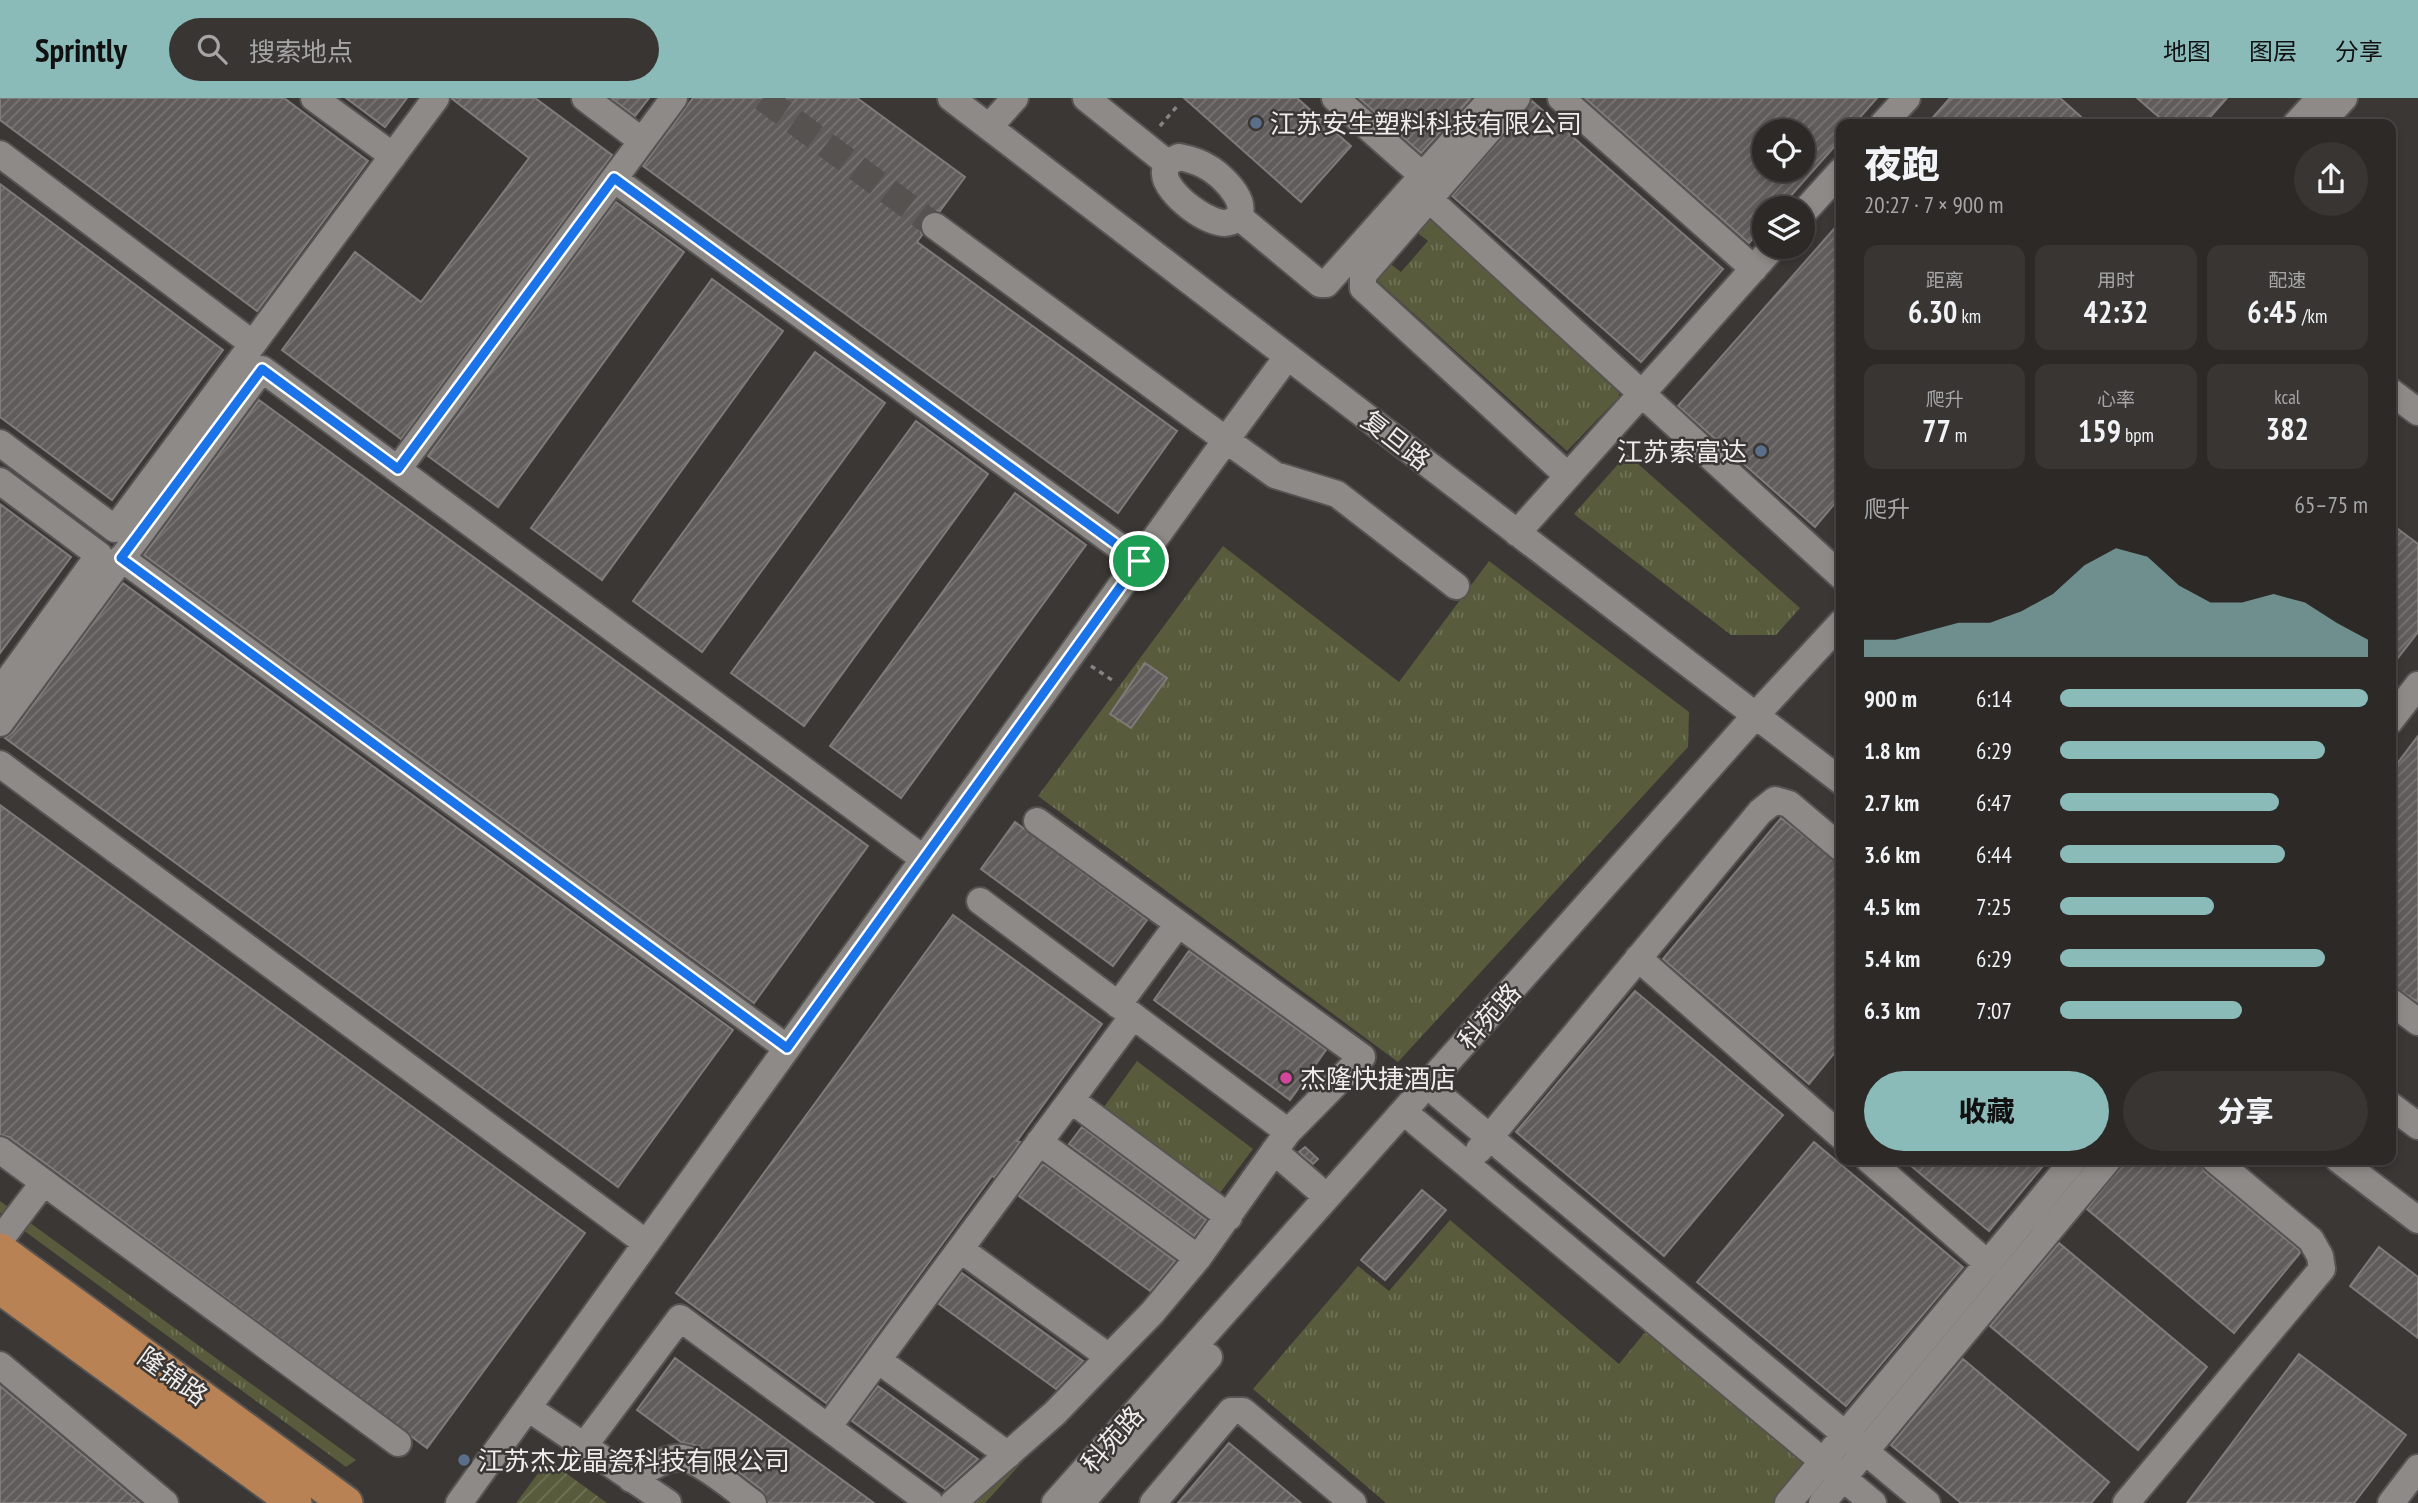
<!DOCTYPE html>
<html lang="zh">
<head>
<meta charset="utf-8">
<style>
	body { margin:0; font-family:"PT Sans Narrow","Noto Sans SC",sans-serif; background:#383533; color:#f1f3f6; height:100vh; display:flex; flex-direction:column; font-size:26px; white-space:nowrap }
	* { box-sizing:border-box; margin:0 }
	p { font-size:23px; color:#a6a6a7 }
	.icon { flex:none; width:38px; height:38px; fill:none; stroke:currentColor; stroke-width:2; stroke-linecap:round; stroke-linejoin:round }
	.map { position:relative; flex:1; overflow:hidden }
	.drawer { position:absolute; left:1836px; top:21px; width:560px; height:1046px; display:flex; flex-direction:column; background:#2c2927; border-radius:14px; box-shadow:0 4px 10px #0003,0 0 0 2px #484544 }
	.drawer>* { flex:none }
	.fabs { position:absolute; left:1752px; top:21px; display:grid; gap:14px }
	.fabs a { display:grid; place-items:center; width:63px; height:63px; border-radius:50%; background:#2c2927; box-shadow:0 4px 10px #0003,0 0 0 2px #484544; font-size:35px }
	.pin { position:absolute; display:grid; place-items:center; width:60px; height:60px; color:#fff; margin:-30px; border:4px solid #fff; border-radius:50%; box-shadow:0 2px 7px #0007 }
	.round { display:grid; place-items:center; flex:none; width:74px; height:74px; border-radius:37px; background:#383533 }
	.overview { display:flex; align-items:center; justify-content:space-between; height:119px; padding:0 28px }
	h1 { font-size:38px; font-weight:800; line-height:52px }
	.metrics { display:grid; grid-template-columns:repeat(3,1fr); gap:10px; height:119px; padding:7px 28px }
	.metrics div { display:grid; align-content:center; border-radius:14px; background:#383533; text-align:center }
	.metrics b { font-size:30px; font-weight:800 }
	.metrics small { font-size:19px; font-weight:400 }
	.metrics p { font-size:19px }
	.chart { height:196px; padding:14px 28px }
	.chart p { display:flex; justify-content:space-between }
	.chart svg { width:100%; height:126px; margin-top:7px; fill:#8bbbb9; opacity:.7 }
	.action { display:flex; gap:14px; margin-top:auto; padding:14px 28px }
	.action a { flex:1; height:80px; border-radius:42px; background:#8bbbb9; color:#111; font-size:28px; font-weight:800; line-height:80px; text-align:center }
	.action a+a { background:#383533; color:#f1f3f6 }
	ul { padding:0 28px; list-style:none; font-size:23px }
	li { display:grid; grid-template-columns:112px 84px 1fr; align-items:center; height:52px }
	li i { height:18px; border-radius:9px; background:#8bbbb9 }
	header { display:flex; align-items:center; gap:42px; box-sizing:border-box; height:98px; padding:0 35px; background:#8bbbb9; color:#111 }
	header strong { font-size:33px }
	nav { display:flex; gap:38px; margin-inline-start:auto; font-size:24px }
	.search { width:490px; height:63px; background:#383533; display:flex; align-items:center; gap:18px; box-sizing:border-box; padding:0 24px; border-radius:38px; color:#a6a6a7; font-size:26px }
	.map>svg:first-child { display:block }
	.grass { fill:url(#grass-tufts) }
	.garden { fill:url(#garden-furrows) }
	.building { fill:url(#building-hatch); stroke:#7f7b79; stroke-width:2; fill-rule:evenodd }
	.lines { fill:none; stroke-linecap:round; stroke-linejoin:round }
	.minor-tunnel { stroke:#55524f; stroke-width:26; stroke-dasharray:26 13; stroke-linecap:butt }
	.minor-casing { stroke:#565452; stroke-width:30 }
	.major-casing { stroke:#565452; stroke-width:37 }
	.path { stroke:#868482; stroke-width:3.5; stroke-dasharray:5 5; stroke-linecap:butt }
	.minor { stroke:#8d8a87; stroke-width:26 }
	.major { stroke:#b88255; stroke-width:33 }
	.route-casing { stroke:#fff; stroke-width:14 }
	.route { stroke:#1a73e8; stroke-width:9 }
	.service-dot { fill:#5c6f8a; stroke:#3a3734; stroke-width:2.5 }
	.hotel-dot { fill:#d1479c; stroke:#3a3734; stroke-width:2.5 }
	.labels { text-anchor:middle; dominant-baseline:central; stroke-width:5; stroke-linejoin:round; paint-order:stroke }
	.poi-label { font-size:26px; fill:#eeedeb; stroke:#3a3734; text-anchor:start }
	.street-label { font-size:26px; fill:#eeedeb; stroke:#3a3734 }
</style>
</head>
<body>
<header>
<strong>Sprintly</strong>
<div class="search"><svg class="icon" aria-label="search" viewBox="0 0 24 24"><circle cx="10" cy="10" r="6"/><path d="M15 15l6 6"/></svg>搜索地点</div>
<nav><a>地图</a><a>图层</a><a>分享</a></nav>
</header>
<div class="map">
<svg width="2418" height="1405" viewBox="0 0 2418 1405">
	<defs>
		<pattern id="grass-tufts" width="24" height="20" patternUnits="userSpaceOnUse" patternTransform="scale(1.75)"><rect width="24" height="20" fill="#585c3c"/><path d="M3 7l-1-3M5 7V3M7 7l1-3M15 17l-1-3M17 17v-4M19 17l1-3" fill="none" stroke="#707458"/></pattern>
		<pattern id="garden-furrows" width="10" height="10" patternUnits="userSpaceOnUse" patternTransform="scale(1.75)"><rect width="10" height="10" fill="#585c3c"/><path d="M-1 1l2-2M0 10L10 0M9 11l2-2" fill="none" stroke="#707458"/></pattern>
		<pattern id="building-hatch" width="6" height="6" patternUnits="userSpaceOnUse" patternTransform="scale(1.75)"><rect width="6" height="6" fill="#605c5b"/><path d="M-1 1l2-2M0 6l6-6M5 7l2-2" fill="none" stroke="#777473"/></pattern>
	</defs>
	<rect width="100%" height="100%" fill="#3a3734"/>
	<path class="grass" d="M1432,115L1619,291V299L1567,353L1373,179L1384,161L1401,174L1428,143L1411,130Z
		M1627,356L1800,510L1776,537H1731L1574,416Z
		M1223,448L1399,584L1489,463L1689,614L1688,649L1398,964L1038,698Z
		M1137,963L1253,1051L1219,1096L1104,1009Z
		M0,1103L356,1362L346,1369L0,1115Z
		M1450,1122L1619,1266L1650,1228L1804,1364V1369L1785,1405H1386L1253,1291L1358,1168L1389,1193Z"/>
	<path class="garden" d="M1046,1338L985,1405H965Z
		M548,1362L607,1405H516Z"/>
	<path class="building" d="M0,0H284L368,63L257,213L0,22Z
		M346,0H407L385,29Z
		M451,0H535L612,57L401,341L282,252L355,154L421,204L529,60Z
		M611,0H649L635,18Z
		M693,0H857L965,79L940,113H929L922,119L919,127L922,137L917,144L1177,333L1118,415L643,68Z
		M1184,0H1297L1351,48L1301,104Z
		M1359,0H1471L1421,55Z
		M1585,0H1877L1854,26H1841V41L1780,110H1764V128L1749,145ZM1764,33H1802V72H1764Z
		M1950,0H2060L2089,26H1927Z
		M2137,0H2227L2204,26H2167Z
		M1532,3L1723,171L1641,264L1452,98Z
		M0,86L223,252L112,402L0,319Z
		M616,104L684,154L498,409L428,358Z
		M1841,123V398L1815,429L1678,308Z
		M712,181L783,233L602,482L531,430Z
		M815,254L885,305L702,554L633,503Z
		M259,302L868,748L754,905L144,457Z
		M916,323L988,376L804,628L731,575Z
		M1015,395L1086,447L901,700L830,648Z
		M0,406L71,459L0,555Z
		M2390,425L2418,446V534L2390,570Z
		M123,485L733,932L618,1089L5,640L13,634Z
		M1145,565L1167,580L1131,630L1110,616Z
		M2418,638V904L2390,887V675Z
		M0,707L585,1135L427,1350L53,1071L9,1039L0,1037Z
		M1781,720L1841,767V947L1809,986L1663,861Z
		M1015,724L1147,822L1113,868L981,771Z
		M953,817L1102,926L1017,1043L1020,1044L994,1079L992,1078L826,1305L676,1195Z
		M1189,853L1326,952L1290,1002L1154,902Z
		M1635,893L1783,1017L1664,1158L1516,1034Z
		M1082,1029L1206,1122L1194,1138L1069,1046Z
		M1814,1044L1963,1169L1846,1308L1697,1184Z
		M1305,1049L1318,1061L1313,1066L1299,1054Z
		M1904,1062H2048L1989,1133Z
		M2126,1062H2199L2205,1074L2299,1152L2300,1155L2234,1235L2087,1111Z
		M1043,1066L1175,1163L1150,1193L1019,1098Z
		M1422,1092L1446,1112L1385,1182L1361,1162Z
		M2059,1145L2207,1269L2138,1352L1990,1228Z
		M2379,1149L2418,1179V1240L2350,1188Z
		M962,1175L1083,1263L1056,1291L939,1206Z
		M2299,1256L2406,1337L2354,1405H2187Z
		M675,1260L874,1405H768L762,1392L728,1366L698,1348L681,1344L637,1312Z
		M1963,1261L2109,1384L2091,1405H1961L1891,1347Z
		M0,1288L140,1405H0Z
		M878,1288L978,1361L945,1391L852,1323Z
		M1229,1345L1301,1405H1178Z"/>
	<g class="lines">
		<path class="minor-tunnel" d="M763,0L935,128"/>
		<defs>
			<path id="minor" d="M314,0L393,58
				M585,0L642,43
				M951,0L1841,683
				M1086,0L1167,65
				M1335,0L1423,78
				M1517,0L1363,177V190L1568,378
				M1561,0L1754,171
				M1883,26L1907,0
				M2296,26L2320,0
				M2320,26L2344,0
				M989,29L1015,0
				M0,56L253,246
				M1179,59C1189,61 1200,64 1209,70C1223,78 1258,112 1230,124C1212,131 1165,95 1165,76C1164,72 1166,69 1167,65Z
				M614,81L1139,463
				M1429,101L1841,478
				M1802,116L1841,73
				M1238,118L1320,186H1326L1492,0
				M1287,259L1226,342L1275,377L1337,396L1456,488
				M2390,293L2418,314
				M0,345L115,431L436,0
				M398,371L674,0
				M0,383L99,457L0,593
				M1517,435L1773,149
				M121,460L787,950
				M2390,623L2418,587
				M0,625L262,271L924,761
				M0,666L646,1145
				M980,803L1288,1034
				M1638,860L1841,1038
				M2390,903L2418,924
				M1118,907L1178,826
				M1439,997L1927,1405
				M1071,1002L1229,1119
				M2390,1007L2418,1028
				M1416,1024L1873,1405
				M1039,1044L1198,1160
				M0,1052L398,1345
				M1479,1052L1760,714L1775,702L1789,706L1841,750
				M1274,1053L1327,1099
				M1869,1062L1988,1166
				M2339,1062L2418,1122
				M0,1142L44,1084
				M960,1151L1109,1259L1152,1215L1198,1160L1288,1034L1362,959L1037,723
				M878,1262L1008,1357
				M0,1267L165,1405
				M528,1310L668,1405
				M828,1329L1133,918
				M584,1348L680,1220L930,1405
				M631,1381C646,1373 666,1358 683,1360C702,1363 736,1393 753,1405
				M459,1405L1226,342L935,128
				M953,1405L1055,1315L1109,1259
				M1055,1405L1755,618L1841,525
				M1081,1405L1209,1259
				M1153,1405L1231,1313H1243L1353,1405
				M1788,1405L2074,1062
				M1822,1405L2108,1062
				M2126,1405L2322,1171L2320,1158L2311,1142L2215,1062
				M2391,1405L2418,1370"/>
			<path id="major" d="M0,1152L346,1405
				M0,1189L295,1405"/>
		</defs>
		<use href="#minor" class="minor-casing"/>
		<use href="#major" class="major-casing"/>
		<path class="path" d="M1160,28L1179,6
			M1091,568L1112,582"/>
		<use href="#minor" class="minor"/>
		<use href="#major" class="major"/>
	</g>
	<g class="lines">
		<defs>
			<path id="route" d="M614,80L1139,463L787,950L121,460L262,271L398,371Z"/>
		</defs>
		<use href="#route" class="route-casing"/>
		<use href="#route" class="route"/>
	</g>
	<g class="service-dot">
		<circle cx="1256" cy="25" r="7"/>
		<circle cx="1761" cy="353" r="7"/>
		<circle cx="464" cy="1362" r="7"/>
	</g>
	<circle class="hotel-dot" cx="1286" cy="980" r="7"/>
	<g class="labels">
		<g class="poi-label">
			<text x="1270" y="25">江苏安生塑料科技有限公司</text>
			<text x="1747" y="353" text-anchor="end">江苏索富达</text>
			<text x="1300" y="980">杰隆快捷酒店</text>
			<text x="478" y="1362">江苏杰龙晶瓷科技有限公司</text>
		</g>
		<g class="street-label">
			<text transform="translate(1396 342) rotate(38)">复旦路</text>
			<text transform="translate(1489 918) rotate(-48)">科苑路</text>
			<text transform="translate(173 1278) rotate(36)">隆锦路</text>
			<text transform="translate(1112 1341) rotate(-48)">科苑路</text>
		</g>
	</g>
</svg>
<div class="fabs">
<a><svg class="icon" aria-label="locate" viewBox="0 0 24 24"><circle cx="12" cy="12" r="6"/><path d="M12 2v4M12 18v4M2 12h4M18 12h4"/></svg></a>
<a><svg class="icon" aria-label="layers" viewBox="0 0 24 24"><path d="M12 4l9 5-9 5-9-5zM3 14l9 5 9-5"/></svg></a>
</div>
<div class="pin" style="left:1139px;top:463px;background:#1e9e55"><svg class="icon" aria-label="arrive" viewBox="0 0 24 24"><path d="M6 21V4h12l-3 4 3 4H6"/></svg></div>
<section class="drawer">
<div class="overview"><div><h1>夜跑</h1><p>20:27 · 7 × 900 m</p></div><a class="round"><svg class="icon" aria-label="share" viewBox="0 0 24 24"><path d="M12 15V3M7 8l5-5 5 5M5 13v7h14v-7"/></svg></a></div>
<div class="metrics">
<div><p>距离</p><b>6.30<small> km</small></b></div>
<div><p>用时</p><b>42:32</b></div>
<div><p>配速</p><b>6:45<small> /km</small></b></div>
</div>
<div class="metrics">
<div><p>爬升</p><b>77<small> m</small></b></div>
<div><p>心率</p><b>159<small> bpm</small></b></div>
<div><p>kcal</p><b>382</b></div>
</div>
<div class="chart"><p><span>爬升</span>65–75 m</p>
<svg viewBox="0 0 160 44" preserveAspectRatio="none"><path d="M0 44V38L10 38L20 35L30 32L40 32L50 28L60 22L70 12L80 6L90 9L100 19L110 25L120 25L130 22L140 25L150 32L160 38V44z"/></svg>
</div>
<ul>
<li><b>900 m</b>6:14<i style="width:100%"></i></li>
<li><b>1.8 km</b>6:29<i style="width:86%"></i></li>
<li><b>2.7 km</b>6:47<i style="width:71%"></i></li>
<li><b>3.6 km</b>6:44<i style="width:73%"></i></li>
<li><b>4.5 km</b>7:25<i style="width:50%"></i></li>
<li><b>5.4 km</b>6:29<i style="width:86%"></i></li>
<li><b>6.3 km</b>7:07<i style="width:59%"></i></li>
</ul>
<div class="action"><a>收藏</a><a>分享</a></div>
</section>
</div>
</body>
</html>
